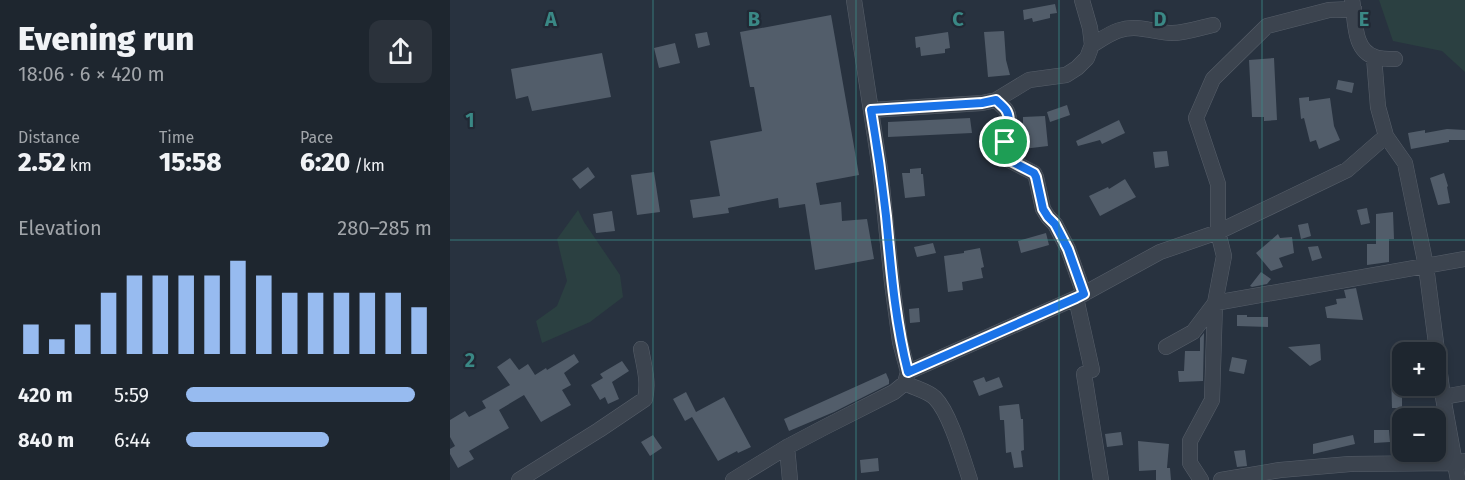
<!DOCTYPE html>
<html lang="en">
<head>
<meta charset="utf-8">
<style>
	body { margin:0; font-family:"Fira Sans",sans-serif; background:#2b323b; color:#f1f3f6; height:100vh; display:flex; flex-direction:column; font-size:22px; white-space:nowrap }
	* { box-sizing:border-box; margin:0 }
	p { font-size:20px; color:#a1a5aa }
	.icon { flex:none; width:33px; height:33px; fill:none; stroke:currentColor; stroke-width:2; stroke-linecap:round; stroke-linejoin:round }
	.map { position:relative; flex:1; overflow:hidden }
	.side { display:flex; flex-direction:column; background:#1e262f; width:450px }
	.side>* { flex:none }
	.fabs { position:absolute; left:942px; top:342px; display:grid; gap:12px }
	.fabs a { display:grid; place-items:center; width:54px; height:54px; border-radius:12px; background:#1e262f; box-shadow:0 3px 9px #0003,0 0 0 2px #3c434b; font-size:30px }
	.pin { position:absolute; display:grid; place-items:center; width:51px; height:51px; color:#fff; margin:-26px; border:3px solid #fff; border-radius:50%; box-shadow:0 2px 6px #0007 }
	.round { display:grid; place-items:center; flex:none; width:63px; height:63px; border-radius:12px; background:#2b323b }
	.overview { display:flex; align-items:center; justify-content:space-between; height:102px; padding:0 18px }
	h1 { font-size:33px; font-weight:800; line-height:45px }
	.metrics { display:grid; grid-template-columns:repeat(3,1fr); gap:9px; height:102px; padding:6px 18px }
	.metrics div { display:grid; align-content:center }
	.metrics b { font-size:26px; font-weight:800 }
	.metrics small { font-size:16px; font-weight:400 }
	.metrics p { font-size:16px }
	.chart { height:168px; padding:12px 18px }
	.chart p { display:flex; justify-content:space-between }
	.chart svg { width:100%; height:108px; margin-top:6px; stroke:#97bbf0; stroke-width:6 }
	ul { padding:0 18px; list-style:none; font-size:20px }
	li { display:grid; grid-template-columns:96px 72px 1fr; align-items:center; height:45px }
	li i { height:15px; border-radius:8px; background:#97bbf0 }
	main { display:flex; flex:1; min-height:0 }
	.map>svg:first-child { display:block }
	.green { fill:#2b4041 }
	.building { fill:#525d6a }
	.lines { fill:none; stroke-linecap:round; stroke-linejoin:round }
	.minor-casing { stroke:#575f6a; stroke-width:16 }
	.minor { stroke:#3c444f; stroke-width:15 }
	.route-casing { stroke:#fff; stroke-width:12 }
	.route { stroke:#1a73e8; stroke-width:8 }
	.grid { fill:none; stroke:#3a8885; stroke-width:1.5; stroke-opacity:0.55 }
	.grid-label { font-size:20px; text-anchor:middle; font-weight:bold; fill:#3a8885; stroke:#212935; stroke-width:4.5; stroke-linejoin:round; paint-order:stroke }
</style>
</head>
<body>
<main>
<section class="side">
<div class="overview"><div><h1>Evening run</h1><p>18:06 · 6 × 420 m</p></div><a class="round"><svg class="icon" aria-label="share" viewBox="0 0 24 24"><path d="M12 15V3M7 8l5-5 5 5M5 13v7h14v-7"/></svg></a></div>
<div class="metrics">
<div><p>Distance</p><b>2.52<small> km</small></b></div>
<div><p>Time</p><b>15:58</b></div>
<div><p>Pace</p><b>6:20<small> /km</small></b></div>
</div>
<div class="chart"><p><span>Elevation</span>280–285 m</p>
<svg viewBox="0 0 160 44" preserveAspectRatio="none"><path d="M5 44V32M15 44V38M25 44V32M35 44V19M45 44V12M55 44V12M65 44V12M75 44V12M85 44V6M95 44V12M105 44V19M115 44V19M125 44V19M135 44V19M145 44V19M155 44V25"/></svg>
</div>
<ul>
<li><b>420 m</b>5:59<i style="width:93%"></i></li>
<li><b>840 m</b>6:44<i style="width:58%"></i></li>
</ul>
</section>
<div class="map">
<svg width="1015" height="480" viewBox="0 0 1015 480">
	<rect width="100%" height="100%" fill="#28323f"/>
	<path class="green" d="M929,0H1015V72L992,51L943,41Z
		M128,210L134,222L170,275L173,297L140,322L92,343L86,321L107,306L117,281L107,239Z"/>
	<path class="building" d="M605,4L607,13L600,14V18L583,22L582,18L574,20L573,10Z
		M381,15L409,175L366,183L370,205L391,202L392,221L417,219L424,259L365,270L355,204L329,208L328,198L278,208L279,213L243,218L240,200L270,196L260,141L312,131L304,87H300L290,32Z
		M554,31L556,60L560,75L538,77L534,32Z
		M257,32L260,45L248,48L245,34Z
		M498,32L500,48L495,49V53L471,56L470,47L466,48L465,37Z
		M225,43L230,63L209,68L204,48Z
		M152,53L161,97L82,111L78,96L66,99L61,69Z
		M824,58L827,120L814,121V117H802L799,60Z
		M888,80L904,83L902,93L886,89Z
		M859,97V101L880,98L884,126L890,140L869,149L866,140L860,142L854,118L851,119L849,98Z
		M617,105L620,115L600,122L597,112Z
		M595,116L598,146L573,149V117Z
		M520,118L522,133L438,137V122Z
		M669,120L675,133L652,144L650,140L628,146L626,141Z
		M997,129L1015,130V140H999V142L961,149L958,133L975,130V133Z
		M717,151L719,166L705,168L703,152Z
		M138,167L145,177L130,189L122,179Z
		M471,168V174H473L475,196L455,198L452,173H460V169Z
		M204,172L210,212L187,215L181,175Z
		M994,173L998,186L997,187L1000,203L988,205L980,178Z
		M675,179L686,197L650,216L639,196L658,187L659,189Z
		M917,208L920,223L911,225L907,210Z
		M162,211L165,231L146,233L143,214Z
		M943,212L944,239H939V262L917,265V244H926V214Z
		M858,223L861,236L851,239L848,225Z
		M596,233L599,245L571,253L568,241Z
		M828,234L830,238L842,237L844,253L829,258L833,267L821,271L806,253Z
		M483,243L486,253L467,257L464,247Z
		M868,246L872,258L862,261L858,247Z
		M530,248L534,267L531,268L533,278L512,282L513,290L498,292L494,256L514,253V251Z
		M811,272L821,279L817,284L802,287L800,286Z
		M906,288L913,320L877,318L875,307L887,304L886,299L896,298L894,290Z
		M469,308L470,322L460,323L459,309Z
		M787,315H797V317H818V327L787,326Z
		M754,333L753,381L729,382L728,371H734L735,351H750V338Z
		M870,344L871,360L860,366L838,347Z
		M124,354L129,362L114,373L121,385L112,390L121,405L91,422L74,395L49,410L59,428L19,451L24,459L8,468L0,454V449L5,446L0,437V420L15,411L19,417L36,408L32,401L60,385L47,367L60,358L69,370L78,364L85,375L96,368L97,370Z
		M782,357L797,360L794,374L779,371Z
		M172,361L179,371L162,382L169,399L158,404L155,397L150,400L141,385L153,378L150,374Z
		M436,373L439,380V384L384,412L339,431L334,419Z
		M941,375H952V408H942Z
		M534,377L536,382L549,377L553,387L529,396L523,381Z
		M236,392L246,412L274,397L301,447L288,453L287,451L268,461L242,417L235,421L223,399Z
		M569,404L571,419H573L574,450L571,451L573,467L564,468L561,452L556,453L554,420H550L549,406Z
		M924,430H939L940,442L924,443Z
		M671,432L673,445L657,447L655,434Z
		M203,435L212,448L200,456L191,442Z
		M903,435L905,444L863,454V444Z
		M688,441L719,444L717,468H720L721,480H706V470L689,471Z
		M795,450L797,466L787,467L784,451Z
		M428,458L429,471L411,473L410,460Z"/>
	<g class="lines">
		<defs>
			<path id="minor" d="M902,0C906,18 902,50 925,57C931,59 939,59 945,59
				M904,9L879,10L817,26L763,79L746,118L768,184V232L774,256L765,303L1015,259
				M642,45C660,34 671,25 694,29C703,30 712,33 722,33C735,33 749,28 763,25
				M924,57L928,107L936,136L955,163L976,266L993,397L1008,480
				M546,100C549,103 554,107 556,110C564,121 552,144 555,158L584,173L586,177L593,209L598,217L605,224L618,249L634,294
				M421,110L532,103L546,100L579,80L616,75L627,68L637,58L642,45L640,28L632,0
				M626,298L642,370
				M716,347L743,332L765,303L762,400L740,441V463L751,480
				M458,372L626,298L710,252L768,232L897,170L936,136
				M634,374L651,480
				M455,383C464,388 478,391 485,398C500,413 513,459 520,480
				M993,397L1015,393
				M337,447L340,480
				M69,480L149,430L195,399C199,382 194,366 191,349
				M283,480L337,447L375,427L444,392L455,383L458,372L450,342L442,283L431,176L404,0
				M771,480L830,470L900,464L1005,463L1015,461"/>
		</defs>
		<use href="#minor" class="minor-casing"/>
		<use href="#minor" class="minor"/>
	</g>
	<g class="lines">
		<defs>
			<path id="route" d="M546,100C549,103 554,107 556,110C564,121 552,144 555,158L584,173L586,177L593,209L598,217L605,224L618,249L634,294L626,298L458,372C445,321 441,269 436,216C432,180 427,145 421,110L532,103Z"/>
		</defs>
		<use href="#route" class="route-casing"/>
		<use href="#route" class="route"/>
	</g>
	<path class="grid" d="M203,0V480M406,0V480M609,0V480M812,0V480M0,240H1015"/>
	<g class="grid-label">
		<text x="101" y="26">A</text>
		<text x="304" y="26">B</text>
		<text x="508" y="26">C</text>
		<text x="710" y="26">D</text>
		<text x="914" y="26">E</text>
		<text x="20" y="127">1</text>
		<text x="20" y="367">2</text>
	</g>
</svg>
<div class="fabs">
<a>+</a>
<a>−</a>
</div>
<div class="pin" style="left:555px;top:142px;background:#1e9e55"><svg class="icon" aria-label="arrive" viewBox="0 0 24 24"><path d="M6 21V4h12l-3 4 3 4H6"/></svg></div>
</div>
</main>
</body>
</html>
